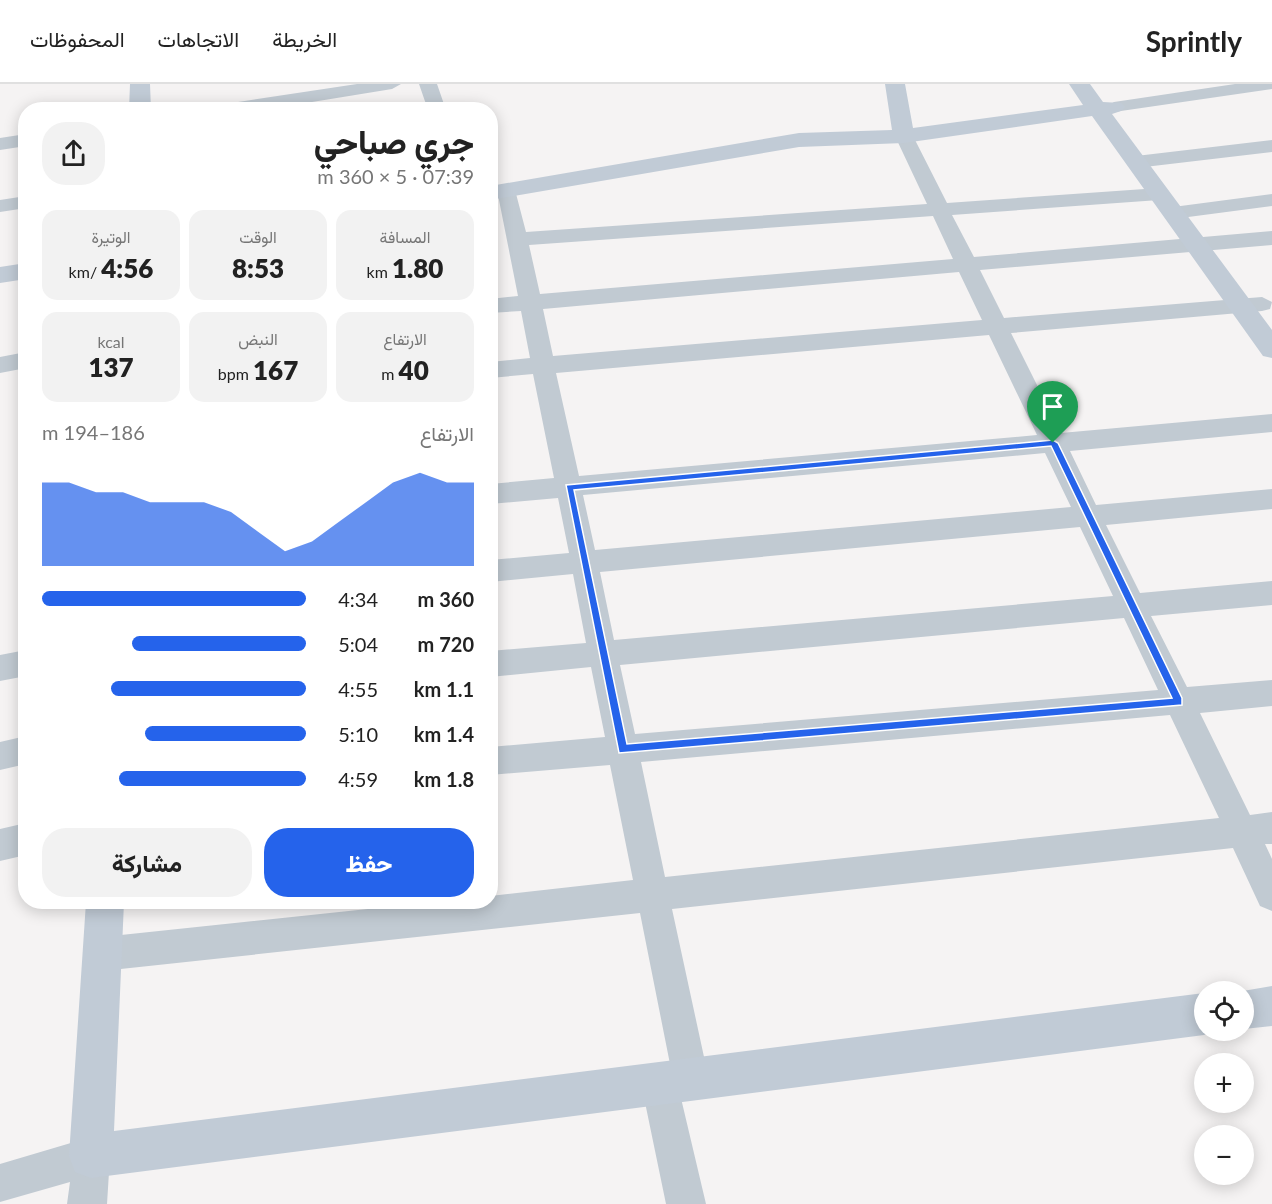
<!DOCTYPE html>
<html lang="ar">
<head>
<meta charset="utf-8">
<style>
	body { margin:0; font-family:Lato,Vazirmatn,sans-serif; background:#f2f2f2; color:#222; direction:rtl; height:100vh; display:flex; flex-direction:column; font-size:22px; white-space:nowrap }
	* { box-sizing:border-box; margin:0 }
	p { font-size:20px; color:#767676 }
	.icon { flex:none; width:33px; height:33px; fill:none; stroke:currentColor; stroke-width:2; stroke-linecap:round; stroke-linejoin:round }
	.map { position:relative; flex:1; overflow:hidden; direction:ltr }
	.drawer { position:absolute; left:18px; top:18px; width:480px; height:807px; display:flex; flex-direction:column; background:#fff; border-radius:24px; box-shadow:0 3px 15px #0003; direction:rtl }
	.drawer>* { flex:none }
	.fabs { position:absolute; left:1194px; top:897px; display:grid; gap:12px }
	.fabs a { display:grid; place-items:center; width:60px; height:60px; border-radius:50%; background:#fff; box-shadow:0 3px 15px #0003; font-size:30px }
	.pin { position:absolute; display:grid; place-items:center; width:51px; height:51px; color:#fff; margin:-62px -26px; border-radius:50% 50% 50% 0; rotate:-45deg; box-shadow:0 0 6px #0007 }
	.pin .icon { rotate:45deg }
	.round { display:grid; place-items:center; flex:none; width:63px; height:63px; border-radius:24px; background:#f2f2f2 }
	.summary { display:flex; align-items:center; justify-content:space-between; height:102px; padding:0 24px }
	h1 { font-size:33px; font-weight:800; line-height:45px }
	.figures { display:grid; grid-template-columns:repeat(3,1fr); gap:9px; height:102px; padding:6px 24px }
	.figures div { display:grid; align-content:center; border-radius:15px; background:#f2f2f2; text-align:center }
	.figures b { font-size:26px; font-weight:800 }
	.figures small { font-size:16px; font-weight:400 }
	.figures p { font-size:16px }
	.chart { height:168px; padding:12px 24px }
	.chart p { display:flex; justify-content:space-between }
	.chart svg { width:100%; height:108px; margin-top:6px; fill:#2563eb; opacity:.7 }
	.action { display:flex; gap:12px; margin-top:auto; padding:12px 24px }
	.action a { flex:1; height:69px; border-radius:24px; background:#2563eb; color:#fff; font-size:24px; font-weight:800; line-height:69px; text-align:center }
	.action a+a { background:#f2f2f2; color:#222 }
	ul { padding:0 24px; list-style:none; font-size:20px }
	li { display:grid; grid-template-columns:96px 72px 1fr; align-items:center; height:45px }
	li i { height:15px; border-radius:8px; background:#2563eb }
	header { display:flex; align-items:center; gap:36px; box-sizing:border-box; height:84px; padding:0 30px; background:#fff; border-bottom:2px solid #e0e0e0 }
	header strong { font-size:28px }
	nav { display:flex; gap:33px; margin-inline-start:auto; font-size:21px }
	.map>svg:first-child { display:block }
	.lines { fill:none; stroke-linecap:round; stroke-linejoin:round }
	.street { fill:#c1cad2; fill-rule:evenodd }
	.secondary { fill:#c1cbd6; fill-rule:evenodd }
	.route { fill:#2563eb; stroke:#fff; stroke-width:1.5; fill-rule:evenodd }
</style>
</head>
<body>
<header>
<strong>Sprintly</strong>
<nav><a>الخريطة</a><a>الاتجاهات</a><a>المحفوظات</a></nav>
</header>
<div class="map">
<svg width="1272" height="1120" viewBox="0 0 1272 1120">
	<rect width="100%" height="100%" fill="#f5f3f3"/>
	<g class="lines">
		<path class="street" d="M357,0H401L392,5L263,26H216L225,20Z
			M419,0H437L446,26H428Z
			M1235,0H1272V5L1114,28L1105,23L1114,18Z
			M904,46L913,52L947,119L1159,104L1166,106L1169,110L1166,114L1159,116L952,131L974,173L1272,147V161L980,186L1004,234L1262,213L1272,218L1270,225L1262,227L1011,249L1061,349L1272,330V348L1070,367L1096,421L1272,405V425L1106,441L1140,509L1272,497V521L1151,532L1187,603L1272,596V622L1200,629L1250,731L1272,728V760H1265L1272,775V827L1260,822L1233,764L672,825L709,996L704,1009L691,1014L680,1010L706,1120H666L641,999L646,986L659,981L671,985L640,829L102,887L90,882L85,870L90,858L102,853L434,818H490V812L633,796L610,681L490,691V663L605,653L591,583L490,593V567L586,559L573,490L490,498V476L569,469L558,414L490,420V400L554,394L533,290L490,294V278L530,274L521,227L490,229V215L518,212L497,106L500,102H514L526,148L927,120L895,52ZM933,132L953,175L540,210L529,161ZM959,188L982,236L553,272L543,225ZM989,251L1037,351L579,392L556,289ZM1045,369L1071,423L595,466L583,411ZM1080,443L1113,512L614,556L600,488ZM1124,534L1158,606L635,650L620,581ZM1170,631L1219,734L665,793L641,678Z
			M26,50V62L0,66V54Z
			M1272,56V68L1136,84L1126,78L1136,72Z
			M1272,110V122L1173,135L1166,133L1163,129L1166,125L1173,123Z
			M26,112V124L0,128V116Z
			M26,268V284L0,289V273Z
			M26,566V592L0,597V571Z
			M26,652V680L0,686V658Z
			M26,739V771L0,777V745Z
			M91,1053L105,1058L110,1072L107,1120H67L70,1098L0,1118V1080Z"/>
		<path class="secondary" d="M130,0H150L151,26H129Z
			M885,0H905L913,44L1083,21L1069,0H1090L1103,18L1121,19L1125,23L1121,27L1112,30L1272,246V274L1263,272L1092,32L904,59L799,63L490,116V102L799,49L892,46Z
			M26,179V195L0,199V183Z
			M86,818H124L114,1047L1204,909V946H1214L1204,951L91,1094L75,1088L69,1072Z
			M1272,902V942L1244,945V908H1237Z"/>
	</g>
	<path class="route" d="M1053,356L1058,359L1182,614V621L619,669L566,401ZM1051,362L1172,614L627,660L574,406Z"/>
</svg>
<div class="fabs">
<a><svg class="icon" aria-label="locate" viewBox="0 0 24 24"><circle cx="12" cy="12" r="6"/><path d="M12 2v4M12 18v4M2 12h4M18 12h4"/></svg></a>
<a>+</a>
<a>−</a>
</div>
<div class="pin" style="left:1053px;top:359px;background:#1e9e55"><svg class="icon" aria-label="arrive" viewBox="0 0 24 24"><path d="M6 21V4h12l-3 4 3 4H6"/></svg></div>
<section class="drawer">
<div class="summary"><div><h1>جري صباحي</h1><p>07:39 · 5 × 360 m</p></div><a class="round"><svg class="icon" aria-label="share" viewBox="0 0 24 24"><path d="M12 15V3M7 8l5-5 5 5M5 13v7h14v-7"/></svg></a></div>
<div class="figures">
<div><p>المسافة</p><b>1.80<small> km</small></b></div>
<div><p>الوقت</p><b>8:53</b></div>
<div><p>الوتيرة</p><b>4:56<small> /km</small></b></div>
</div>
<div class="figures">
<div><p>الارتفاع</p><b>40<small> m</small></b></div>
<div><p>النبض</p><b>167<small> bpm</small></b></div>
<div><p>kcal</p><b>137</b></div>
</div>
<div class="chart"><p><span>الارتفاع</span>186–194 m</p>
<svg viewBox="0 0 160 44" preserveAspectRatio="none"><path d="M0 44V10L10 10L20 14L30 14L40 18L50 18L60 18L70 22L80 30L90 38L100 34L110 26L120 18L130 10L140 6L150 10L160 10V44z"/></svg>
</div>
<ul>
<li><b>360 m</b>4:34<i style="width:100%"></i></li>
<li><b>720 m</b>5:04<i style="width:66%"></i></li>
<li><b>1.1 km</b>4:55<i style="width:74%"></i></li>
<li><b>1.4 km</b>5:10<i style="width:61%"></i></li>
<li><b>1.8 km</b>4:59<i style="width:71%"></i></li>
</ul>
<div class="action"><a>حفظ</a><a>مشاركة</a></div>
</section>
</div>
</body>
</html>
